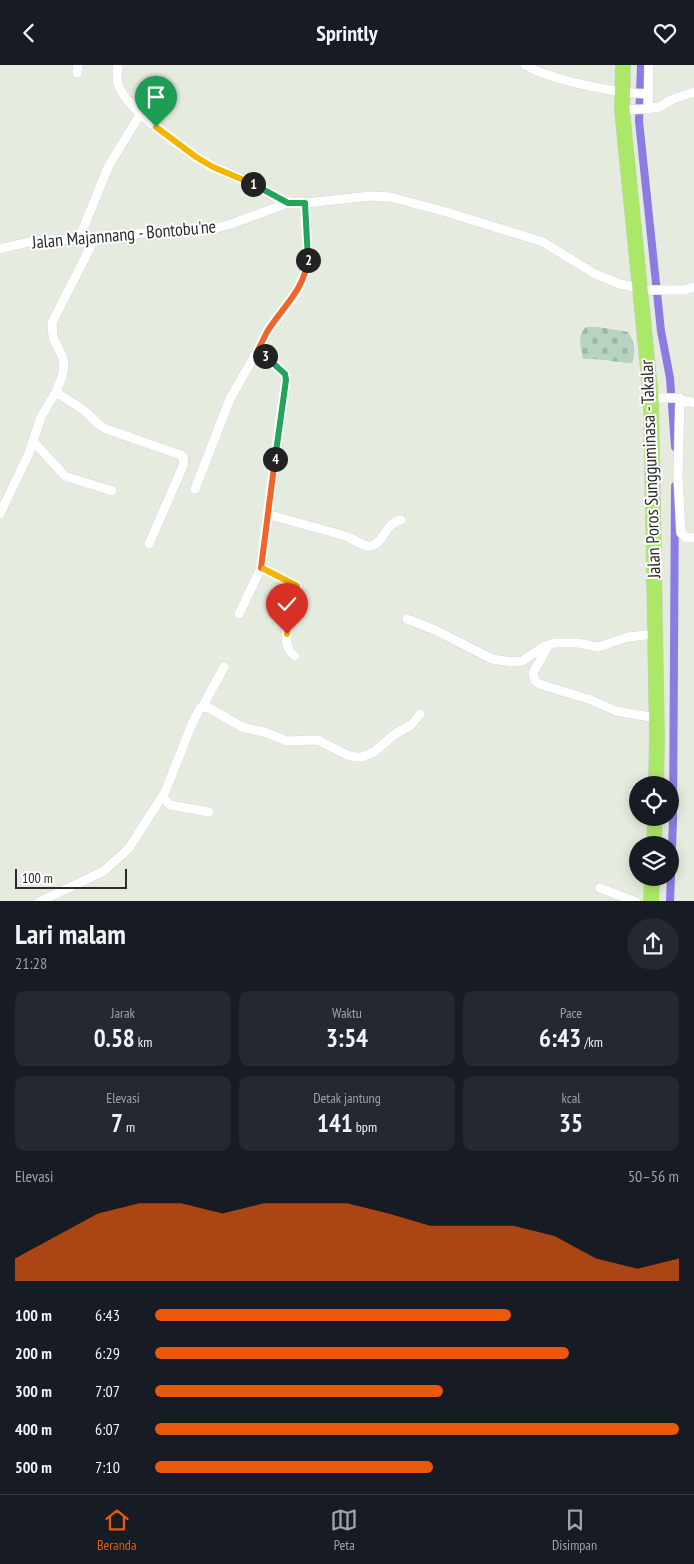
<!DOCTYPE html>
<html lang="id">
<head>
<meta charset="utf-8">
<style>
	body { margin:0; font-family:"PT Sans Narrow",sans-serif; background:#242831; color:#f1f3f6; height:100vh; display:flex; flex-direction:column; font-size:19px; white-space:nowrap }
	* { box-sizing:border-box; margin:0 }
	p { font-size:16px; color:#9ea1a6 }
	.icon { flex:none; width:28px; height:28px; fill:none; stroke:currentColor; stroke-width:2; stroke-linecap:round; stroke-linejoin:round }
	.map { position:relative; height:836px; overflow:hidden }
	.sheet { display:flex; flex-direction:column; background:#171b24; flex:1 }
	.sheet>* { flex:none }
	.fabs { position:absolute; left:629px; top:711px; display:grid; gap:10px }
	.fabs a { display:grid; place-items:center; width:50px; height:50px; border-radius:50%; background:#171b24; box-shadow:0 2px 12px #0003; font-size:25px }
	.scale { position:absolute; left:15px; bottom:12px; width:112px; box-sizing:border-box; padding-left:5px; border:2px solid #2b2b2b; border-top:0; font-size:14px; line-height:18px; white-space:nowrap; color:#2b2b2b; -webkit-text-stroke:4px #fff; paint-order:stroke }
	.pin { position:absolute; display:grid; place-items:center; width:42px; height:42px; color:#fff; margin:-51px -21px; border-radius:50% 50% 50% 0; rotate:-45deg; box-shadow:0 0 5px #0007 }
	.pin .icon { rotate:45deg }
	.km { position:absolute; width:25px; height:25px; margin:-12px; border-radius:50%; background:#222; color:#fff; font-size:14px; line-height:25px; text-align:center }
	.round { display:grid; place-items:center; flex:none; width:52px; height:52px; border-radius:26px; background:#242831 }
	.overview { display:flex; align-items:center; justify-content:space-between; height:85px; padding:0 15px }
	h1 { font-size:28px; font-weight:700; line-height:38px }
	.metrics { display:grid; grid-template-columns:repeat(3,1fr); gap:8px; height:85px; padding:5px 15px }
	.metrics div { display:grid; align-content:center; border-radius:10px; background:#242831; text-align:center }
	.metrics b { font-size:25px; font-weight:700 }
	.metrics small { font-size:14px; font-weight:400 }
	.metrics p { font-size:14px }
	.chart { height:140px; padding:10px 15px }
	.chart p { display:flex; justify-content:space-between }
	.chart svg { width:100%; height:90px; margin-top:5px; fill:#ea580c; opacity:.7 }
	ul { padding:0 15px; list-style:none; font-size:16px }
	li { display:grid; grid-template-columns:80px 60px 1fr; align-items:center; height:38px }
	li i { height:12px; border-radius:6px; background:#ea580c }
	header { display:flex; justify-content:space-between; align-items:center; height:65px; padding:0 15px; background:#171b24; font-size:22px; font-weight:700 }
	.dock { display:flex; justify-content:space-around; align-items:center; height:70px; border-top:1px solid #363941; background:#171b24; font-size:14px; color:#9ea1a6 }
	.dock a { display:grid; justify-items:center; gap:2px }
	.dock .on { color:#ea580c }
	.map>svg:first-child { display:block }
	.cemetery { fill:url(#cemetery-stones) }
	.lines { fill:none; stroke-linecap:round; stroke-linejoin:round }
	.canal { stroke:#8c7be3; stroke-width:8 }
	.minor-casing { stroke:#ddd3e2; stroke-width:10 }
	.trunk-casing { stroke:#ccc; stroke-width:16 }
	.minor { stroke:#fff; stroke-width:9 }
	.trunk { stroke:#abe868; stroke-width:15 }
	.split-1-casing { stroke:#fff; stroke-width:10 }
	.split-2-casing { stroke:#fff; stroke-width:10 }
	.split-3-casing { stroke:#fff; stroke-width:10 }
	.split-4-casing { stroke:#fff; stroke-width:10 }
	.split-5-casing { stroke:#fff; stroke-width:10 }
	.split-6-casing { stroke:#fff; stroke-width:10 }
	.split-1 { stroke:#f5b400; stroke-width:6 }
	.split-2 { stroke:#22a559; stroke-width:6 }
	.split-3 { stroke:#f0652b; stroke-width:6 }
	.split-4 { stroke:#22a559; stroke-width:6 }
	.split-5 { stroke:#f0652b; stroke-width:6 }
	.split-6 { stroke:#f5b400; stroke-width:6 }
	.labels { text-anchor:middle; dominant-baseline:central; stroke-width:4; stroke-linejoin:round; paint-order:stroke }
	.street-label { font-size:18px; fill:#2b2b2b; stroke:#fff }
</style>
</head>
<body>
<header><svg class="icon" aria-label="back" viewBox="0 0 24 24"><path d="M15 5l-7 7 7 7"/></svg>Sprintly<svg class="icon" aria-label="heart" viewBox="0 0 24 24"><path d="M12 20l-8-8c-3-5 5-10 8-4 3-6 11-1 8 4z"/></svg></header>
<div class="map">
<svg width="694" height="837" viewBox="0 0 694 837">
	<defs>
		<pattern id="cemetery-stones" width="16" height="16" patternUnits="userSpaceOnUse" patternTransform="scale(1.25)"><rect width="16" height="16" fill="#b7d3c2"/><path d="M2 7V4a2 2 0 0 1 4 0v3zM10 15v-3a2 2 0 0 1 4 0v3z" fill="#9eb5a7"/></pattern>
	</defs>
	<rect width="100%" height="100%" fill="#e5ebde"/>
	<path class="cemetery" d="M586,262H598L628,267C635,278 636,286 632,298C615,298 600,293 583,294C581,283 577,270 586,262Z"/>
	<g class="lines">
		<path class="canal" d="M641,0L639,56L661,266L670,313L675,382
			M670,837L673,756L675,421"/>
		<defs>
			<path id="minor" d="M118,0C118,6 116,13 118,19C125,44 189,89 212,101C225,107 239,112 251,118C264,125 275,133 288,138
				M525,0C552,16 617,28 648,29
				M77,8L78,0
				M648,44L649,0
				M622,45L645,44L659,42L673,34L694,27
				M79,174L108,102L141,48
				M0,184L33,176L95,173L164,166L210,165L231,159L288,138H305L371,131L390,132L443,146L543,177L595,209L620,219L647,225H685L694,222
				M258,285L285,309L286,315L261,503L297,521C297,540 274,577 295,591
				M56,327L85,346L97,358L106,364L181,390C186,395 183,402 180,408L149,479
				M651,333H675L694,338
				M680,333L678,410L681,468L685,472L694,473
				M34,377L65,411L112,426
				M195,424L230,334L268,267L296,230L302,218L308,197V187L305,138
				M0,449L29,388L41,352L56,327L62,312L64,301L63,293L53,272L52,258L95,173
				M267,449C293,457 319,463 345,471C353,473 362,482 370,481C384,479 386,456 401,455
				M239,549L261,503
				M407,554L435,565L492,594L512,597L522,596L545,581L554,578H578L598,582L628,572L655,569
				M548,581L533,608L535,616L539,619L591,635L616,646L656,653
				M203,641L224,602
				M163,732L170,740L209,747
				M600,823L636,837
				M39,837L104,806L129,783L165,727L192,659L200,643L207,642L242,662L267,668L287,676L318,675L347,690L355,692H362L374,687L395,669L411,660L420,649"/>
			<path id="trunk" d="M623,0L622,45L651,333L657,674L656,720
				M654,780L655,752
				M651,837L652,812"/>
		</defs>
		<use href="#minor" class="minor-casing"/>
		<use href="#trunk" class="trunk-casing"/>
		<use href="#minor" class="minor"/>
		<use href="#trunk" class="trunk"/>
	</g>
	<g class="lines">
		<defs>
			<path id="split-1" d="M156,62L196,92L213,102L253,119"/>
			<path id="split-2" d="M253,119L288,138H305L308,195"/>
			<path id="split-3" d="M265,291L258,285C261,279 264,273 267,267C283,241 303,227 308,195"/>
			<path id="split-4" d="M265,291L285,309L286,315L275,394"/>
			<path id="split-5" d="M264,504L261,503L275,394"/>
			<path id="split-6" d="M264,504L297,521L289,555L287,569"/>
		</defs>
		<use href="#split-1" class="split-1-casing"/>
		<use href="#split-2" class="split-2-casing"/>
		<use href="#split-3" class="split-3-casing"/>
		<use href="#split-4" class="split-4-casing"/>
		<use href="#split-5" class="split-5-casing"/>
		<use href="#split-6" class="split-6-casing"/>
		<use href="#split-1" class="split-1"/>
		<use href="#split-2" class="split-2"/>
		<use href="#split-3" class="split-3"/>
		<use href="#split-4" class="split-4"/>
		<use href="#split-5" class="split-5"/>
		<use href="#split-6" class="split-6"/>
	</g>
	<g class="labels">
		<g class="street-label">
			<text transform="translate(124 169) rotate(-5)">Jalan Majannang - Bontobu'ne</text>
			<text transform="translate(650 404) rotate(-92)">Jalan Poros Sungguminasa - Takalar</text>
		</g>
	</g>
</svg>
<div class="fabs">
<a><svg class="icon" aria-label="locate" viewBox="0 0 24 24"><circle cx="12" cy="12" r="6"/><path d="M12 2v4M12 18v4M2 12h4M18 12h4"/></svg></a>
<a><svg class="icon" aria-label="layers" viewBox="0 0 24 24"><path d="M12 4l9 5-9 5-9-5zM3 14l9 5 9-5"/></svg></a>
</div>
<div class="scale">100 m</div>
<div class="pin" style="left:156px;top:62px;background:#1e9e55"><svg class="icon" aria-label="arrive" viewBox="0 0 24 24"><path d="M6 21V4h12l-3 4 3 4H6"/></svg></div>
<div class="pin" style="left:287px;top:569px;background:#d93025"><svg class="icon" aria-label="check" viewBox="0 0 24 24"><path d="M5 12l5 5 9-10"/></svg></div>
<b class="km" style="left:253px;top:119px">1</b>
<b class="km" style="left:308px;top:195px">2</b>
<b class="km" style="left:265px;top:291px">3</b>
<b class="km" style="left:275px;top:394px">4</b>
</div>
<section class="sheet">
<div class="overview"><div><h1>Lari malam</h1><p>21:28</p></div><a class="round"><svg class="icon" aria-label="share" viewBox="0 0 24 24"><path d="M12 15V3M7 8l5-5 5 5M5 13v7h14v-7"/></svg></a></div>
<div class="metrics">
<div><p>Jarak</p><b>0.58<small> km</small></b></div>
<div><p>Waktu</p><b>3:54</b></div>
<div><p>Pace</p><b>6:43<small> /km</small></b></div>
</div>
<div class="metrics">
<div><p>Elevasi</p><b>7<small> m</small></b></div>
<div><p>Detak jantung</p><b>141<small> bpm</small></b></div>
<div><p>kcal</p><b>35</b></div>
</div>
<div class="chart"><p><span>Elevasi</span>50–56 m</p>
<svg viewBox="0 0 160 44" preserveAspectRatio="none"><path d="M0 44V33L10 22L20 11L30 6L40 6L50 11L60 6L70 6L80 6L90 11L100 17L110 17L120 17L130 22L140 33L150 38L160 33V44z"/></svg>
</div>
<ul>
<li><b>100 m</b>6:43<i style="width:68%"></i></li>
<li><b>200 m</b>6:29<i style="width:79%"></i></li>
<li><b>300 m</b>7:07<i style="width:55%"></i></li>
<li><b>400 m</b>6:07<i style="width:100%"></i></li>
<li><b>500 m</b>7:10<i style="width:53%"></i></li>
</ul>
</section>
<nav class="dock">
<a class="on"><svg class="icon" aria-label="home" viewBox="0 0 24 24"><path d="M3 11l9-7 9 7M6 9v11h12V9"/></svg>Beranda</a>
<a><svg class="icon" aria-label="map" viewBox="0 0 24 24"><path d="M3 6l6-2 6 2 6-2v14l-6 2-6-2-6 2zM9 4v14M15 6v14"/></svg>Peta</a>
<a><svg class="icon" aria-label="saved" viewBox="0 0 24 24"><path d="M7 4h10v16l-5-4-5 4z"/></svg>Disimpan</a>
</nav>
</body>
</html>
